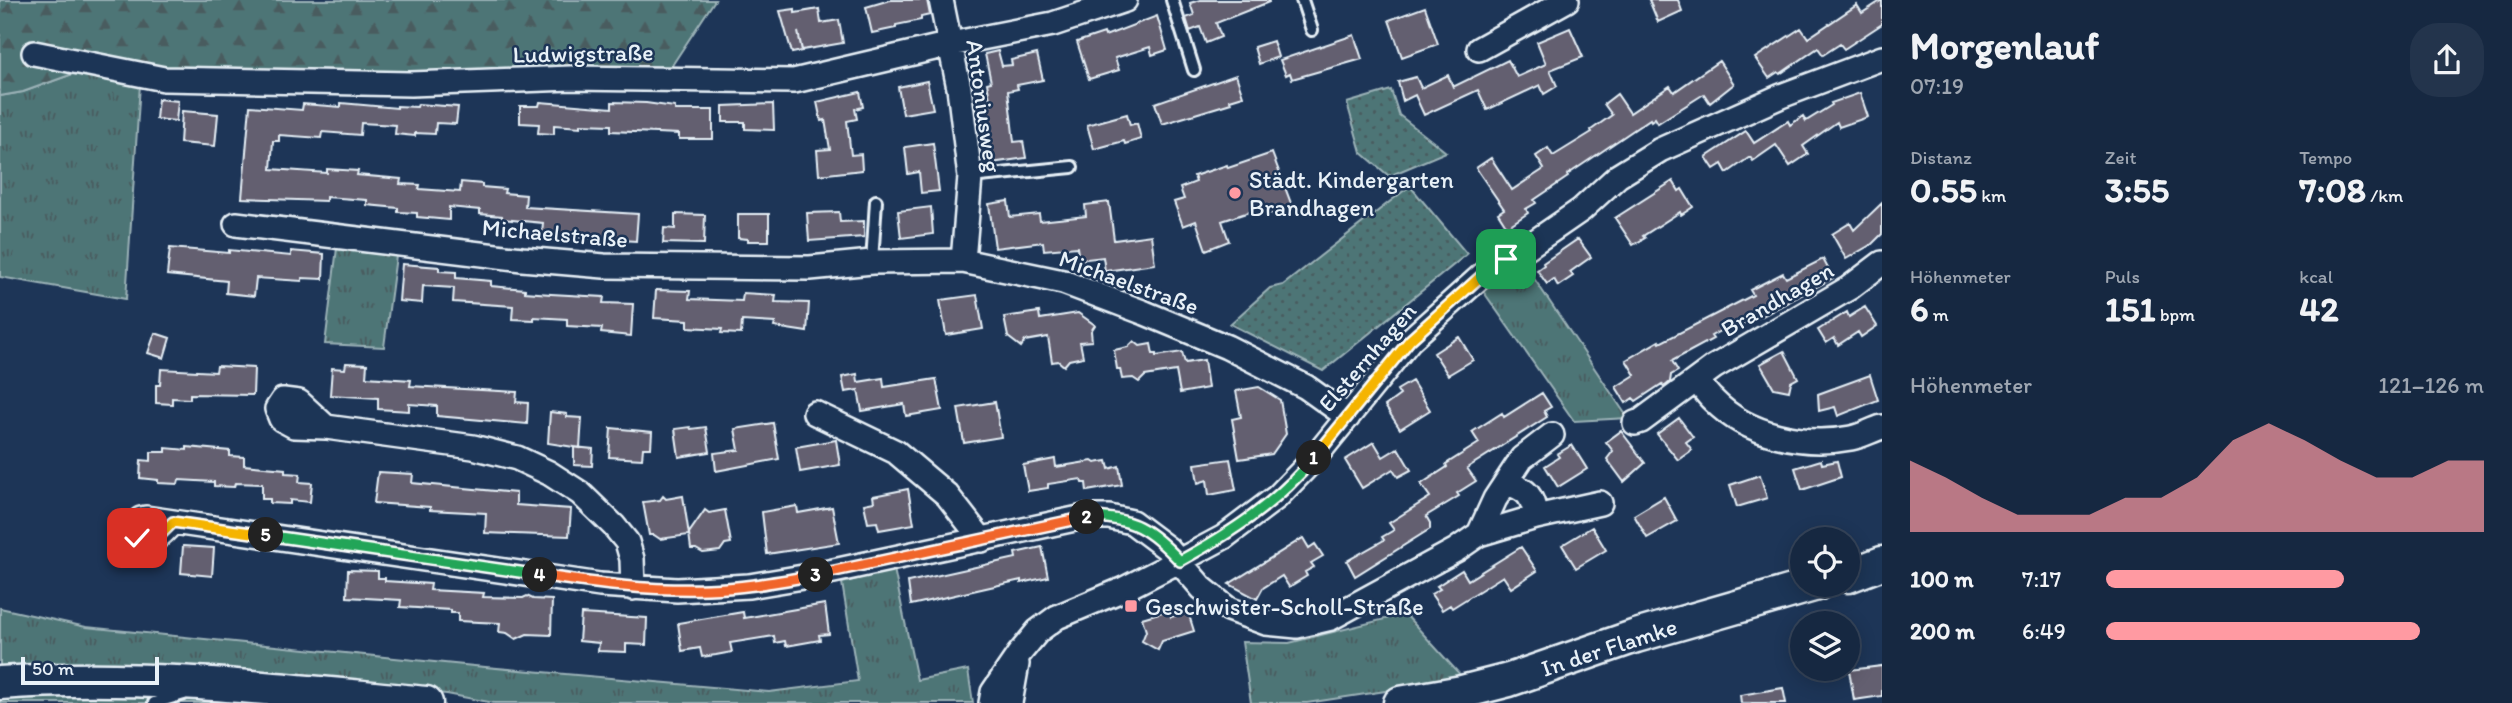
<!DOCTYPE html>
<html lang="de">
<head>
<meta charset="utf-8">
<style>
	body { margin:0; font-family:Itim,sans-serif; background:#23344c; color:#f1f3f6; height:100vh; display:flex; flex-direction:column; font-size:26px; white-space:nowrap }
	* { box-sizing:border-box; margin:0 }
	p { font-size:23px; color:#9ea6b1 }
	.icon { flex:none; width:38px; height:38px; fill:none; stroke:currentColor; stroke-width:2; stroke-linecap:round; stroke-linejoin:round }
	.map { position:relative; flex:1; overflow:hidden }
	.sheet { display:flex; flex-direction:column; background:#162841; width:630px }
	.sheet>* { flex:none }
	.tools { position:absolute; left:1790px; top:527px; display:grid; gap:14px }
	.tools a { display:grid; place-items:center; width:70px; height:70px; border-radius:50%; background:#162841; box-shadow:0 4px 18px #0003,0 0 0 2px #35445a; font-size:35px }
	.scale { position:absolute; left:21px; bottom:18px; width:138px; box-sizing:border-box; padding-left:7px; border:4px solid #e8f1f8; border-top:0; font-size:19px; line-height:24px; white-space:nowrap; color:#e8f1f8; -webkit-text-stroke:5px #1d3557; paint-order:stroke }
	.pin { position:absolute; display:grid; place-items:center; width:60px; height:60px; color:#fff; margin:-30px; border-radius:14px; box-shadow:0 4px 10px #0006 }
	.km { position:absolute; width:35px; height:35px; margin:-18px; border-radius:50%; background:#222; color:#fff; font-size:19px; line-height:35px; text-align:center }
	.round { display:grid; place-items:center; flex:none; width:74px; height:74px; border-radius:28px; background:#23344c }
	.overview { display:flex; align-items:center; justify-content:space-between; height:119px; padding:0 28px }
	h1 { font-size:38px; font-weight:700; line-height:52px }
	.figures { display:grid; grid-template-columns:repeat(3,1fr); gap:10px; height:119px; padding:7px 28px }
	.figures div { display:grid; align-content:center }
	.figures b { font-size:35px; font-weight:700 }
	.figures small { font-size:19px; font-weight:400 }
	.figures p { font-size:19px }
	.chart { height:196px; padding:14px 28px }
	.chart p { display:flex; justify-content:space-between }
	.chart svg { width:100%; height:126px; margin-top:7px; fill:#ff9aa2; opacity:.7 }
	ul { padding:0 28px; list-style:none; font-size:23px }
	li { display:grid; grid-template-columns:112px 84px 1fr; align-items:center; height:52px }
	li i { height:18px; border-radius:9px; background:#ff9aa2 }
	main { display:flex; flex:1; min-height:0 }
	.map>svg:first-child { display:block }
	.grass { fill:url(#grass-tufts); stroke:#9bb2b7; stroke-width:2 }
	.forest { fill:url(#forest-firs); stroke:#9bb2b7; stroke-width:2 }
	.park { fill:url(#park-dots); stroke:#9bb2b7; stroke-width:2 }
	.building { fill:#635f70; stroke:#e8f1f8; stroke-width:2 }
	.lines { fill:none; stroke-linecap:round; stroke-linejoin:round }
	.lane-casing { stroke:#e8f1f8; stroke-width:16 }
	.street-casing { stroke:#e8f1f8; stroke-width:28 }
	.secondary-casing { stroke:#e8f1f8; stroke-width:37 }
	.lane { stroke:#1d3557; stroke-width:10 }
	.street { stroke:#1d3557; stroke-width:23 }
	.secondary { stroke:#1d3557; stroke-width:32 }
	.split-1-casing { stroke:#fff; stroke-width:14 }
	.split-2-casing { stroke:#fff; stroke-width:14 }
	.split-3-casing { stroke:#fff; stroke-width:14 }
	.split-4-casing { stroke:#fff; stroke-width:14 }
	.split-5-casing { stroke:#fff; stroke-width:14 }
	.split-6-casing { stroke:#fff; stroke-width:14 }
	.split-1 { stroke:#f5b400; stroke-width:9 }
	.split-2 { stroke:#22a559; stroke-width:9 }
	.split-3 { stroke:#f0652b; stroke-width:9 }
	.split-4 { stroke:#f0652b; stroke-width:9 }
	.split-5 { stroke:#22a559; stroke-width:9 }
	.split-6 { stroke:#f5b400; stroke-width:9 }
	.poi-dot { fill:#ff9aa2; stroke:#1d3557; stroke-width:2.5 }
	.labels { text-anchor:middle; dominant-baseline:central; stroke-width:5; stroke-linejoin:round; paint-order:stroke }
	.street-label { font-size:24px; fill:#e8f1f8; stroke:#1d3557 }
	.poi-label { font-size:24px; fill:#e8f1f8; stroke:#1d3557; text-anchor:start }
</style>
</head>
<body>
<main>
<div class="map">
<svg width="1882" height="703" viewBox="0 0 1882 703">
	<defs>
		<pattern id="grass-tufts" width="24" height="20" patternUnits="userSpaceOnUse" patternTransform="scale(1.75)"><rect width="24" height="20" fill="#4e7476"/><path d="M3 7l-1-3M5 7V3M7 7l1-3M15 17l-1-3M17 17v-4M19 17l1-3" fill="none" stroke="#4a5c5e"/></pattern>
		<pattern id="forest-firs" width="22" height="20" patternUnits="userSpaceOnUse" patternTransform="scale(1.75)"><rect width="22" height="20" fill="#4e7476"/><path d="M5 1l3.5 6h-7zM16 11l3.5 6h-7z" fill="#4a5c5e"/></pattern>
		<pattern id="park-dots" width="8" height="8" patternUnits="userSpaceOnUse" patternTransform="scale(1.75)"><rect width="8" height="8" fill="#4e7476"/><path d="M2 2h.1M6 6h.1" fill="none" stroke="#4a5c5e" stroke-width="1.8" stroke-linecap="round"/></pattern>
	</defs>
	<rect width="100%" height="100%" fill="#1d3557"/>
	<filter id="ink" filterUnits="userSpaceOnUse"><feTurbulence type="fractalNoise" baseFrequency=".0143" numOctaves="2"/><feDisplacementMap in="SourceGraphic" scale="14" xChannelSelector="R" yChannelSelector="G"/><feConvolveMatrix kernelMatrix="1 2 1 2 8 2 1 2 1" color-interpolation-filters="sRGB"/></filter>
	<g filter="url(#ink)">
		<path class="grass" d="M78,72L140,84L126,299L0,277V96L23,92Z
			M337,248L396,256L384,347L325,344Z
			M1523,262L1628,418L1574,421L1483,291Z
			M894,569L917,680L968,670L973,703H494L447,694L88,664L0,668V608L86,627L474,666L769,692L858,681L842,583Z
			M1405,614L1464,679L1307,703H1251L1242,642L1289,643Z
			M88,689L317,703H0V693Z"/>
		<path class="forest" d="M0,0H715L663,79L78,72L23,92L0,96Z"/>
		<path class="park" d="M1391,90L1399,115L1446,152L1389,176L1361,152L1347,103Z
			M1410,186L1467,254L1323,371L1230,324L1270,288L1283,285Z"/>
		<path class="building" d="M890,0H927L930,15L921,17V20L896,25V28L872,33L866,7Z
			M1200,0H1269V2L1216,23L1221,37L1206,43L1200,27L1190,31L1186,18L1194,15L1190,3Z
			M1649,0H1678L1682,11L1658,22Z
			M1882,0V24L1844,49L1840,44L1823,55L1818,48L1780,74L1778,72L1769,78L1755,58L1801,28L1808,38L1857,5L1862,13Z
			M1425,7L1438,44L1402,57L1389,20Z
			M795,9V13L819,9L821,23L839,20L843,43L802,50L798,32L802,51L792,53L780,11Z
			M1157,16L1167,50L1152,55L1150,47L1115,58L1119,70L1089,79L1077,42L1104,33L1105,36Z
			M1570,28L1583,57L1550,70L1557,86L1544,94L1540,85L1487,110L1478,90L1424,115L1415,95L1403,101L1398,82L1416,77L1421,88L1448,75L1453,87L1508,60L1517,77L1546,64L1537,42Z
			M1354,35L1362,59L1292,79L1290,73L1286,75L1280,60Z
			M1273,41L1278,57L1259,64L1254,47Z
			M998,51L1002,66L1012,65L1011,60L1037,54L1043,80L1017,85L1018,89L1008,91L1014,142L1023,141L1026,158L991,163L985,122L978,124L976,108L991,105L987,83L991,82L985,54Z
			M1719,61L1734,84L1710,103L1704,94L1658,123L1655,118L1651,121L1650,119L1567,175L1568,177L1534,200L1536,203L1526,209L1528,213L1507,227L1498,213L1504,209L1476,168L1491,158L1512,190L1544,169L1536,156L1548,148L1553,156L1592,132L1591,130L1612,115L1604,104L1617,94L1630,113L1670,86L1674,92Z
			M1236,75L1243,96L1230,100L1231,103L1162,124L1155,103Z
			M927,81L933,109L903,114L898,87Z
			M860,92L863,107L855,109L857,119L847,121L851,155L861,154L862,170L819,175L817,150L830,149L825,120L821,121L817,102Z
			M1860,93L1868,117L1839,127L1837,122L1803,146L1808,154L1790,166L1776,145L1753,161L1750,157L1727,173L1722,164L1714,169L1706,157L1746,131L1754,143L1788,121L1790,125L1803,116L1806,121L1832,105L1831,103Z
			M158,99L178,101L176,121L156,119Z
			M540,102L612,108V102L646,103L675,107V110H713V139H679V134L611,131V125L581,124V127L554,125V134L538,133L539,124L520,123V106H539Z
			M341,103L397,108V106L417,107L418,104L458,107L456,124L436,123L435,134L415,133V136L395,134L396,125L361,123L360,135L322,132L321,138L279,135V141H273L271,169L327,173V169L358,171L357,175L401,179L400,184L420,185L419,189L460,192L461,182L482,184V187L505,189L504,193L526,195L525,207L638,214L636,241L542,235L543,223L502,219V216L480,214V210L449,207V220L417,217V213L398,212V208L367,205V200L326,197V201L242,198L250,106L302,110L303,104L341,107Z
			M773,104L774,130L745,129V122H723V106Z
			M182,111L218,114L215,146L180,143Z
			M1127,114L1130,125L1137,123L1141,139L1125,144L1124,141L1094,149L1087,125Z
			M933,143L939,191L921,193L919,172L908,174L905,147Z
			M1272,153L1292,206L1270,214L1267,206L1222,221L1229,241L1206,250L1196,221L1183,226L1174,202L1184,199L1180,188L1196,182L1194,176L1227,165L1228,168Z
			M1673,181L1679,191L1682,189L1693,207L1681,215L1680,212L1643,236L1645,238L1633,245L1615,218Z
			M1008,201L1010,217L1039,214L1040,221L1086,216L1085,205L1109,202L1114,240L1151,235L1155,264L1105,271L1103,257L1079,260L1077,247L1044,250L1043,242L995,248L989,204Z
			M1882,203V234L1872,244L1846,259L1832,234L1850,223L1854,230Z
			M931,207L933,234L901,238L898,211Z
			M839,212L840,222L864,221V237L809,241L807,213Z
			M675,214L705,215L704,244L663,243L664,228L675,229Z
			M738,214H769V241H748V239L738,238Z
			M1578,239L1591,257L1570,272L1573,276L1558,286L1554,279L1547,284L1537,270L1544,265L1543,263Z
			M170,248L229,253V250L291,256V251L324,254L323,279L302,278V281L256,278L254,296L226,293L227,281L167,275Z
			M1823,259L1833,278L1764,315L1740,325L1738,321L1711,336L1713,339L1672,361L1678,371L1671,375L1670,382L1664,387L1662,384L1636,401L1633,398L1626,403L1616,387L1635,375L1626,360L1659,341L1660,343L1753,295L1750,290L1783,273L1786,278Z
			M402,264L439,267V271L456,272V278L491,281V286L525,289V292L551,294L604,297L603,303L633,304L631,336L601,333L602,328L567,326V319L534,317V320L512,319L513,306L453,302L454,288L423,286L422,303L399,301Z
			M656,290L690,291L689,299L742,301L743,293L776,295L775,302L809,303L807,332L774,327L775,323L742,321L741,334L721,333L722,329L688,327V320L654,318Z
			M977,295L983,329L946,335L940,300Z
			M1865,307L1877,326L1861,337L1858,332L1838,345L1834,338L1826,343L1818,330L1847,312L1849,317Z
			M1039,312L1040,319L1078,313L1095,325L1091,331L1092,341L1080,342L1083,357L1069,360L1064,366L1058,361L1052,362L1048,337L1025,341L1021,347L1008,337L1004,317Z
			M155,333L170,338L164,358L148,353Z
			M1459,337L1473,360L1448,375L1434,353Z
			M1134,341L1140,346L1151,344L1153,354H1156V356L1182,352L1185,363L1204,360L1208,388L1180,393L1176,371L1145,376L1139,382L1133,378L1122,379L1120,369H1117L1114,350L1128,347Z
			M1784,351L1798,378L1791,382L1789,391L1774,388L1760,364Z
			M346,363L367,364L366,377L411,380L410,386L517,392L516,402L528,403L527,424L437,416V406L409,404V411L378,409V398L330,395L332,368L345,369Z
			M217,366L254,368L253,395L190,394V399L172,398V404L156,403V385H160L161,369L216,372Z
			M857,374L858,382L883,378L884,387L936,379L942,410L906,416L904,404L862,411L858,390L845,392L842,377Z
			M1870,375L1878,400L1838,416L1835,407L1819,411L1818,394Z
			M1412,381L1430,410L1400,429L1385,406L1400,395L1397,390Z
			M1259,387L1280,400L1286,434L1272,454L1239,459L1232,419L1241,417L1236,391Z
			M1542,393L1551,407L1544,411L1547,417L1467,468L1476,481L1457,493L1459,496L1426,516L1430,523V529L1355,576L1347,561L1384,540L1382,537L1394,530L1389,523L1430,497L1421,484L1447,467L1446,464L1479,443L1472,432L1502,413L1504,417Z
			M995,402L1001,437L964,443L958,408Z
			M550,412L567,414V417L582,418L580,448L548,443Z
			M1679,418L1693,437L1686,442L1692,450L1678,460L1657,434Z
			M773,423L779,459L716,471L714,453L739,450L735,429Z
			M690,427L691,429L706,427L710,452L679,457L675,429Z
			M611,428L652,432L651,448H643L642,459L609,457Z
			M1621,431L1645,463L1624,482L1607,459L1613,451L1606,442Z
			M836,440L840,465L800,472L796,447Z
			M1374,442L1383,457L1398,448L1411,470L1398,477L1393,469L1362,488L1345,460Z
			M1572,445L1587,469L1558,487L1545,466L1559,457L1557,454Z
			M187,447L230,451V456L244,457V465L285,469V473L300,474L299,482L312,483L310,502L290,500V504L270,503V499H262V484L235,483L234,487L214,486V482L179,480L178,484L158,483V480L140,478L141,460L151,461V452H166V448L187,450Z
			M574,447L593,449L592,466L574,465Z
			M1055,459L1056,467L1092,461L1095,463L1107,461L1109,469L1119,466L1122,485L1087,491L1086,483H1082L1081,479L1048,484V488L1028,491L1023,465Z
			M1230,459L1236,490L1209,495L1207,480L1198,483L1195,464Z
			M1821,460L1822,464L1837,461L1841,477L1802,490L1795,468Z
			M378,472L413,474L412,483L516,493V505L571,509L569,536L485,533L486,513L430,510V507L374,503Z
			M1760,475L1767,498L1737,507L1730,485Z
			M908,489L914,524L879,530L877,522L868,523L864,504L874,502L873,496Z
			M663,496L666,499L683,496L689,535L660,539L654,535H649L643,502L660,500Z
			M1664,497L1677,521L1647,538L1634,515Z
			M797,506L798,513L832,507L839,543L767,554L762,512Z
			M705,510L709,513L725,510L731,543L725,544L720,551L703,553L696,549H691L689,533Z
			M1592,527L1606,550L1576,568L1562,545Z
			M1303,538L1309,548L1315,544L1323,556L1311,563L1314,567L1305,572L1307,576L1289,587L1282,576L1263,588L1257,599L1229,584Z
			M183,546L214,548L212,576L181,573Z
			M1042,547L1048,577L1021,583V580L911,605L908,582L1016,558L1015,553Z
			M1521,547L1537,571L1511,588L1503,576L1452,608L1450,605L1442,610L1431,594L1440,589L1437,586L1462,570L1468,580Z
			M348,570L378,571V578H385V581L431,584L430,590L484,593L483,597L523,598L527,596L533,599L552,600L551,635L527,634L516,639L507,633L499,632L500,623L458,621V613H451V610L400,607L401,600L347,597Z
			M825,604L829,634L819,635L820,640L786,646L785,641L775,643L774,636L730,643L732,652L716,655L702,657L700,648L682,651L678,623L743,612L744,618Z
			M1169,610L1171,617L1188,612L1194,631L1162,641L1158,650L1142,641L1146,631L1142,618Z
			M581,614L647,618L646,645L626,644V652L598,651L599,643L579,641Z
			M1882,666V696L1854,700L1849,670Z
			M1783,688L1786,703H1741L1740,695Z"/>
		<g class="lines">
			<defs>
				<path id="lane" d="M1172,0L1194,70
					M1302,0L1312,30
					M970,177L1072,167
					M872,262L876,201
					M154,703L184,694"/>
				<path id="street" d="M941,0L959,88L970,177L963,261
					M1479,49L1567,0
					M34,53L164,79L411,84L571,78L794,81L951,44L1053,24L1125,0
					M236,224L522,259L604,266L810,268L872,262L963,261L1063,282L1145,313L1227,347L1306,387L1348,417
					M1697,380C1702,387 1707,395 1714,401C1747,435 1805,447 1851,438C1862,436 1872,430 1882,427
					M815,413L896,452L947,495L982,540
					M1635,423L1641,421L1714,367L1849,288L1882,263
					M326,427L294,426L281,419L277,409L283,400L299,402L326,427L473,447L517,458L549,473L580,493L614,526L627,542L632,559L633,588
					M1507,483C1528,490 1532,495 1536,517
					M173,522C162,533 141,559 134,529L141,519L146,518L600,585L677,590L749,586L815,575L1084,517H1109L1132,522L1168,549L1202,588L1228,609L1266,623L1297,626L1331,618L1456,550L1479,534L1495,499L1522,458L1552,435
					M1479,534L1536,517L1600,503
					M991,703L993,692L1019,654L1038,631L1057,617L1124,589L1179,561L1224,537L1277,497L1311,462L1410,340L1488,270L1520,252L1581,210L1618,176L1660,150L1781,96L1882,58
					M1010,703L1017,664"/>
				<path id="secondary" d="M1848,576L1882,563
					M0,683C142,672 284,690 426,703
					M1400,703L1462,692L1509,680L1636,636L1817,584"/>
			</defs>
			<use href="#lane" class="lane-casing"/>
			<use href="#street" class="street-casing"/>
			<use href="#secondary" class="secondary-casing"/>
			<use href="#lane" class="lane"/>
			<use href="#street" class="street"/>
			<use href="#secondary" class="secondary"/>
		</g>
	</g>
	<g class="lines" filter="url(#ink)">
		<defs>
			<path id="split-1" d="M1314,458L1410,340L1488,270L1506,259"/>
			<path id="split-2" d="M1087,517C1132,517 1150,529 1180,561C1231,533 1277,503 1314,458"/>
			<path id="split-3" d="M816,575L1087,517"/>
			<path id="split-4" d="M540,575C596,584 651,591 708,589C744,588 780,581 816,575"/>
			<path id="split-5" d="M266,535L540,575"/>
			<path id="split-6" d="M137,538L142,542L154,541L173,522L266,535"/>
		</defs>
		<use href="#split-1" class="split-1-casing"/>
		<use href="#split-2" class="split-2-casing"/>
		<use href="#split-3" class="split-3-casing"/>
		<use href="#split-4" class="split-4-casing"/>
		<use href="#split-5" class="split-5-casing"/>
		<use href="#split-6" class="split-6-casing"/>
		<use href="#split-1" class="split-1"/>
		<use href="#split-2" class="split-2"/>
		<use href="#split-3" class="split-3"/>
		<use href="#split-4" class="split-4"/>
		<use href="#split-5" class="split-5"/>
		<use href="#split-6" class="split-6"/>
	</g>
	<g class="poi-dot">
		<circle cx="1235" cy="193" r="7"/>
		<rect x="1124" y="599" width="14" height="14" rx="3.5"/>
	</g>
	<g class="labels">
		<g class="street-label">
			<text transform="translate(583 53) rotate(-1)">Ludwigstraße</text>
			<text transform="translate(984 106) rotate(82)">Antoniusweg</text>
			<text transform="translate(555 233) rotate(5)">Michaelstraße</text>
			<text transform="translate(1129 282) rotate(20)">Michaelstraße</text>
			<text transform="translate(1777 299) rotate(-30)">Brandhagen</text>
			<text transform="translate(1367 357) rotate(-49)">Elsternhagen</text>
			<text transform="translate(1609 647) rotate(-18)">In der Flamke</text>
		</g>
		<g class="poi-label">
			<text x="1249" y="179">Städt. Kindergarten<tspan x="1249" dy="28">Brandhagen</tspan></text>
			<text x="1145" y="606">Geschwister-Scholl-Straße</text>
		</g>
	</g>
</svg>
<div class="tools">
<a><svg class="icon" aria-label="locate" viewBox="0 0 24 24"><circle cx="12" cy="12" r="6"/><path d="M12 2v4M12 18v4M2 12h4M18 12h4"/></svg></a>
<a><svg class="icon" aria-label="layers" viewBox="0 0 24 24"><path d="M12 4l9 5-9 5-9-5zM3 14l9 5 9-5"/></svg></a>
</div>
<div class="scale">50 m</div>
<div class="pin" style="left:1506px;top:259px;background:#1e9e55"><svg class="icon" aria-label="arrive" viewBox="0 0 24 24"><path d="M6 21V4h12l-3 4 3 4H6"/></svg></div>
<div class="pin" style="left:137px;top:538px;background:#d93025"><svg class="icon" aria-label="check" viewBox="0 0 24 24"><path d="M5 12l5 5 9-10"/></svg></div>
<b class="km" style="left:1314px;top:458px">1</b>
<b class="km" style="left:1087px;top:517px">2</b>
<b class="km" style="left:816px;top:575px">3</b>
<b class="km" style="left:540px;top:575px">4</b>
<b class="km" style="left:266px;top:535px">5</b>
</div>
<section class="sheet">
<div class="overview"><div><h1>Morgenlauf</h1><p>07:19</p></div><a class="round"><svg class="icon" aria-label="share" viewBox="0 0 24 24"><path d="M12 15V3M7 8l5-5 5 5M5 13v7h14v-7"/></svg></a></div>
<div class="figures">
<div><p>Distanz</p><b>0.55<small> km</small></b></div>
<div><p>Zeit</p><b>3:55</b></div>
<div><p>Tempo</p><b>7:08<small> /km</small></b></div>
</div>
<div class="figures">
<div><p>Höhenmeter</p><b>6<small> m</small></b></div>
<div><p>Puls</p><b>151<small> bpm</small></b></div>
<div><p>kcal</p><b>42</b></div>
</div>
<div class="chart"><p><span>Höhenmeter</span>121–126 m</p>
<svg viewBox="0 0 160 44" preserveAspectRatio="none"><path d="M0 44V19L10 25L20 32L30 38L40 38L50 38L60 32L70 32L80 25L90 12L100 6L110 12L120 19L130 25L140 25L150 19L160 19V44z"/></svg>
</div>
<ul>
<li><b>100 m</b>7:17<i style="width:63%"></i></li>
<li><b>200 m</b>6:49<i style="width:83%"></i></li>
</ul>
</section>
</main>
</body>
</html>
